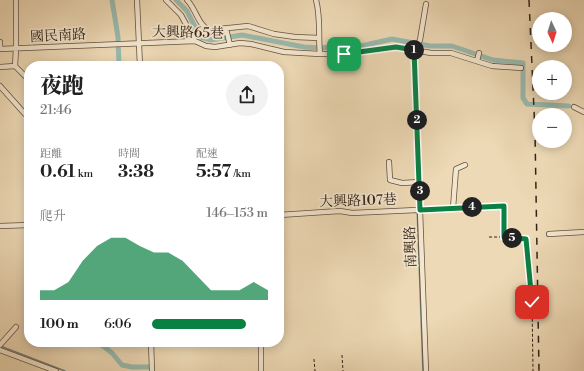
<!DOCTYPE html>
<html lang="zh-TW">
<head>
<meta charset="utf-8">
<style>
	body { margin:0; font-family:"Libre Bodoni","Noto Serif TC",serif; background:#f2f2f2; color:#222; height:100vh; display:flex; flex-direction:column; font-size:15px; white-space:nowrap }
	* { box-sizing:border-box; margin:0 }
	p { font-size:13px; color:#767676 }
	.icon { flex:none; width:22px; height:22px; fill:none; stroke:currentColor; stroke-width:2; stroke-linecap:round; stroke-linejoin:round }
	.map { position:relative; flex:1; overflow:hidden }
	.side { position:absolute; left:24px; top:61px; width:260px; height:286px; display:flex; flex-direction:column; background:#fff; border-radius:16px; box-shadow:0 2px 10px #0003 }
	.side>* { flex:none }
	.needle { width:26px; rotate:176deg }
	.controls { position:absolute; left:532px; top:12px; display:grid; gap:8px }
	.controls a { display:grid; place-items:center; width:40px; height:40px; border-radius:50%; background:#fff; box-shadow:0 2px 10px #0003; font-size:20px }
	.pin { position:absolute; display:grid; place-items:center; width:34px; height:34px; color:#fff; margin:-17px; border-radius:8px; box-shadow:0 2px 6px #0006 }
	.km { position:absolute; width:20px; height:20px; margin:-10px; border-radius:50%; background:#222; color:#fff; font-size:11px; line-height:20px; text-align:center }
	.round { display:grid; place-items:center; flex:none; width:42px; height:42px; border-radius:21px; background:#f2f2f2 }
	.summary { display:flex; align-items:center; justify-content:space-between; height:68px; padding:0 16px }
	h1 { font-size:22px; font-weight:800; line-height:30px }
	.stats { display:grid; grid-template-columns:repeat(3,1fr); gap:6px; height:68px; padding:4px 16px }
	.stats div { display:grid; align-content:center }
	.stats b { font-size:17px; font-weight:800 }
	.stats small { font-size:11px; font-weight:400 }
	.stats p { font-size:11px }
	.chart { height:112px; padding:8px 16px }
	.chart p { display:flex; justify-content:space-between }
	.chart svg { width:100%; height:72px; margin-top:4px; fill:#0b8043; opacity:.7 }
	ul { padding:0 16px; list-style:none; font-size:13px }
	li { display:grid; grid-template-columns:64px 48px 1fr; align-items:center; height:30px }
	li i { height:10px; border-radius:5px; background:#0b8043 }
	.map>svg:first-child { display:block }
	.lines { fill:none; stroke-linecap:round; stroke-linejoin:round }
	.stream { stroke:#717e73; stroke-width:1.5 }
	.canal { stroke:#99baaf; stroke-width:5 }
	.minor-casing { stroke:#63503f; stroke-width:6 }
	.path { stroke:#352318; stroke-width:1; stroke-dasharray:3 2; stroke-linecap:butt }
	.minor { stroke:#f3e6cf; stroke-width:4.5 }
	.rail { stroke:#352318; stroke-width:1.5; stroke-dasharray:7 7; stroke-linecap:butt }
	.route-casing { stroke:#fff; stroke-width:8 }
	.route { stroke:#0b8043; stroke-width:5 }
	.labels { text-anchor:middle; dominant-baseline:central; stroke-width:3.5; stroke-linejoin:round; paint-order:stroke }
	.street-label { font-size:14px; fill:#352318; stroke:#f3e6cf }
</style>
</head>
<body>
<div class="map">
<svg width="584" height="371" viewBox="0 0 584 371">
	<rect width="100%" height="100%" fill="#edd9b5"/>
	<filter id="stains"><feTurbulence type="fractalNoise" baseFrequency=".005" numOctaves="4"/><feColorMatrix values="0 0 0 0 .2 0 0 0 0 .09 0 0 0 0 .02 0 0 0 .5 -.17"/></filter>
	<radialGradient id="worn" r=".72"><stop offset=".6" stop-color="#630" stop-opacity="0"/><stop offset="1" stop-color="#630" stop-opacity=".3"/></radialGradient>
	<g class="lines">
		<path class="stream" d="M414,122L423,371
			M0,346L65,371"/>
		<path class="canal" d="M112,0L118,37L119,66
			M176,0L187,11L200,37L211,40L242,35L304,47L322,48L351,44L361,46L392,39L430,46H452L493,60L523,63V98L527,104L569,106
			M98,342L112,353L122,365L132,367H149"/>
		<defs>
			<path id="minor" d="M137,0L140,66
				M166,0L181,15L195,41
				M187,0C196,9 198,25 209,30L248,26L274,34L295,37L319,38
				M316,0C321,18 318,36 320,54
				M226,29L230,45
				M0,42V49
				M0,49L195,41L206,46L215,47L240,43L251,44L284,52L320,54H344L396,47L431,53H451L492,66L521,68
				M477,61L479,53
				M15,66L16,49V0
				M15,66L29,80
				M0,67L15,66
				M0,86L25,114L29,115
				M574,107L584,112
				M389,162L390,180L402,183L420,182
				M453,208L456,169L465,165
				M279,215L340,211L352,213L504,206V237L526,239
				M0,226L29,225
				M549,234L584,232
				M151,342L152,371
				M0,345L16,327
				M0,350L56,371
				M261,371V345
				M426,371L414,50L420,40L426,4"/>
		</defs>
		<use href="#minor" class="minor-casing"/>
		<path class="path" d="M489,237H500
			M527,244L532,302L533,371
			M342,355L343,371
			M314,359L315,371"/>
		<use href="#minor" class="minor"/>
		<path class="rail" d="M529,0L535,132L539,371"/>
	</g>
	<g class="lines">
		<defs>
			<path id="route" d="M344,54L396,47L414,50L420,210L504,206V237L526,239L532,302"/>
		</defs>
		<use href="#route" class="route-casing"/>
		<use href="#route" class="route"/>
	</g>
	<g class="labels">
		<g class="street-label">
			<text transform="translate(188 33) rotate(1)">大興路65巷</text>
			<text transform="translate(58 36) rotate(-3)">國民南路</text>
			<text transform="translate(358 201) rotate(-2)">大興路107巷</text>
			<text transform="translate(411 247) rotate(-92)">南興路</text>
		</g>
	</g>
	<rect width="100%" height="100%" filter="url(#stains)"/>
	<rect width="100%" height="100%" fill="url(#worn)"/>
</svg>
<div class="controls">
<a><svg class="needle" viewBox="-14 -14 28 28"><path d="M0-13l5 13h-10z" fill="#e53935"/><path d="M0 13l5-13h-10z" fill="#767676"/></svg></a>
<a>+</a>
<a>−</a>
</div>
<div class="pin" style="left:344px;top:54px;background:#1e9e55"><svg class="icon" aria-label="arrive" viewBox="0 0 24 24"><path d="M6 21V4h12l-3 4 3 4H6"/></svg></div>
<div class="pin" style="left:532px;top:302px;background:#d93025"><svg class="icon" aria-label="check" viewBox="0 0 24 24"><path d="M5 12l5 5 9-10"/></svg></div>
<b class="km" style="left:414px;top:50px">1</b>
<b class="km" style="left:417px;top:120px">2</b>
<b class="km" style="left:420px;top:191px">3</b>
<b class="km" style="left:472px;top:207px">4</b>
<b class="km" style="left:512px;top:238px">5</b>
<section class="side">
<div class="summary"><div><h1>夜跑</h1><p>21:46</p></div><a class="round"><svg class="icon" aria-label="share" viewBox="0 0 24 24"><path d="M12 15V3M7 8l5-5 5 5M5 13v7h14v-7"/></svg></a></div>
<div class="stats">
<div><p>距離</p><b>0.61<small> km</small></b></div>
<div><p>時間</p><b>3:38</b></div>
<div><p>配速</p><b>5:57<small> /km</small></b></div>
</div>
<div class="chart"><p><span>爬升</span>146–153 m</p>
<svg viewBox="0 0 160 44" preserveAspectRatio="none"><path d="M0 44V38L10 38L20 33L30 20L40 11L50 6L60 6L70 11L80 15L90 15L100 20L110 29L120 38L130 38L140 38L150 33L160 38V44z"/></svg>
</div>
<ul>
<li><b>100 m</b>6:06<i style="width:81%"></i></li>
</ul>
</section>
</div>
</body>
</html>
